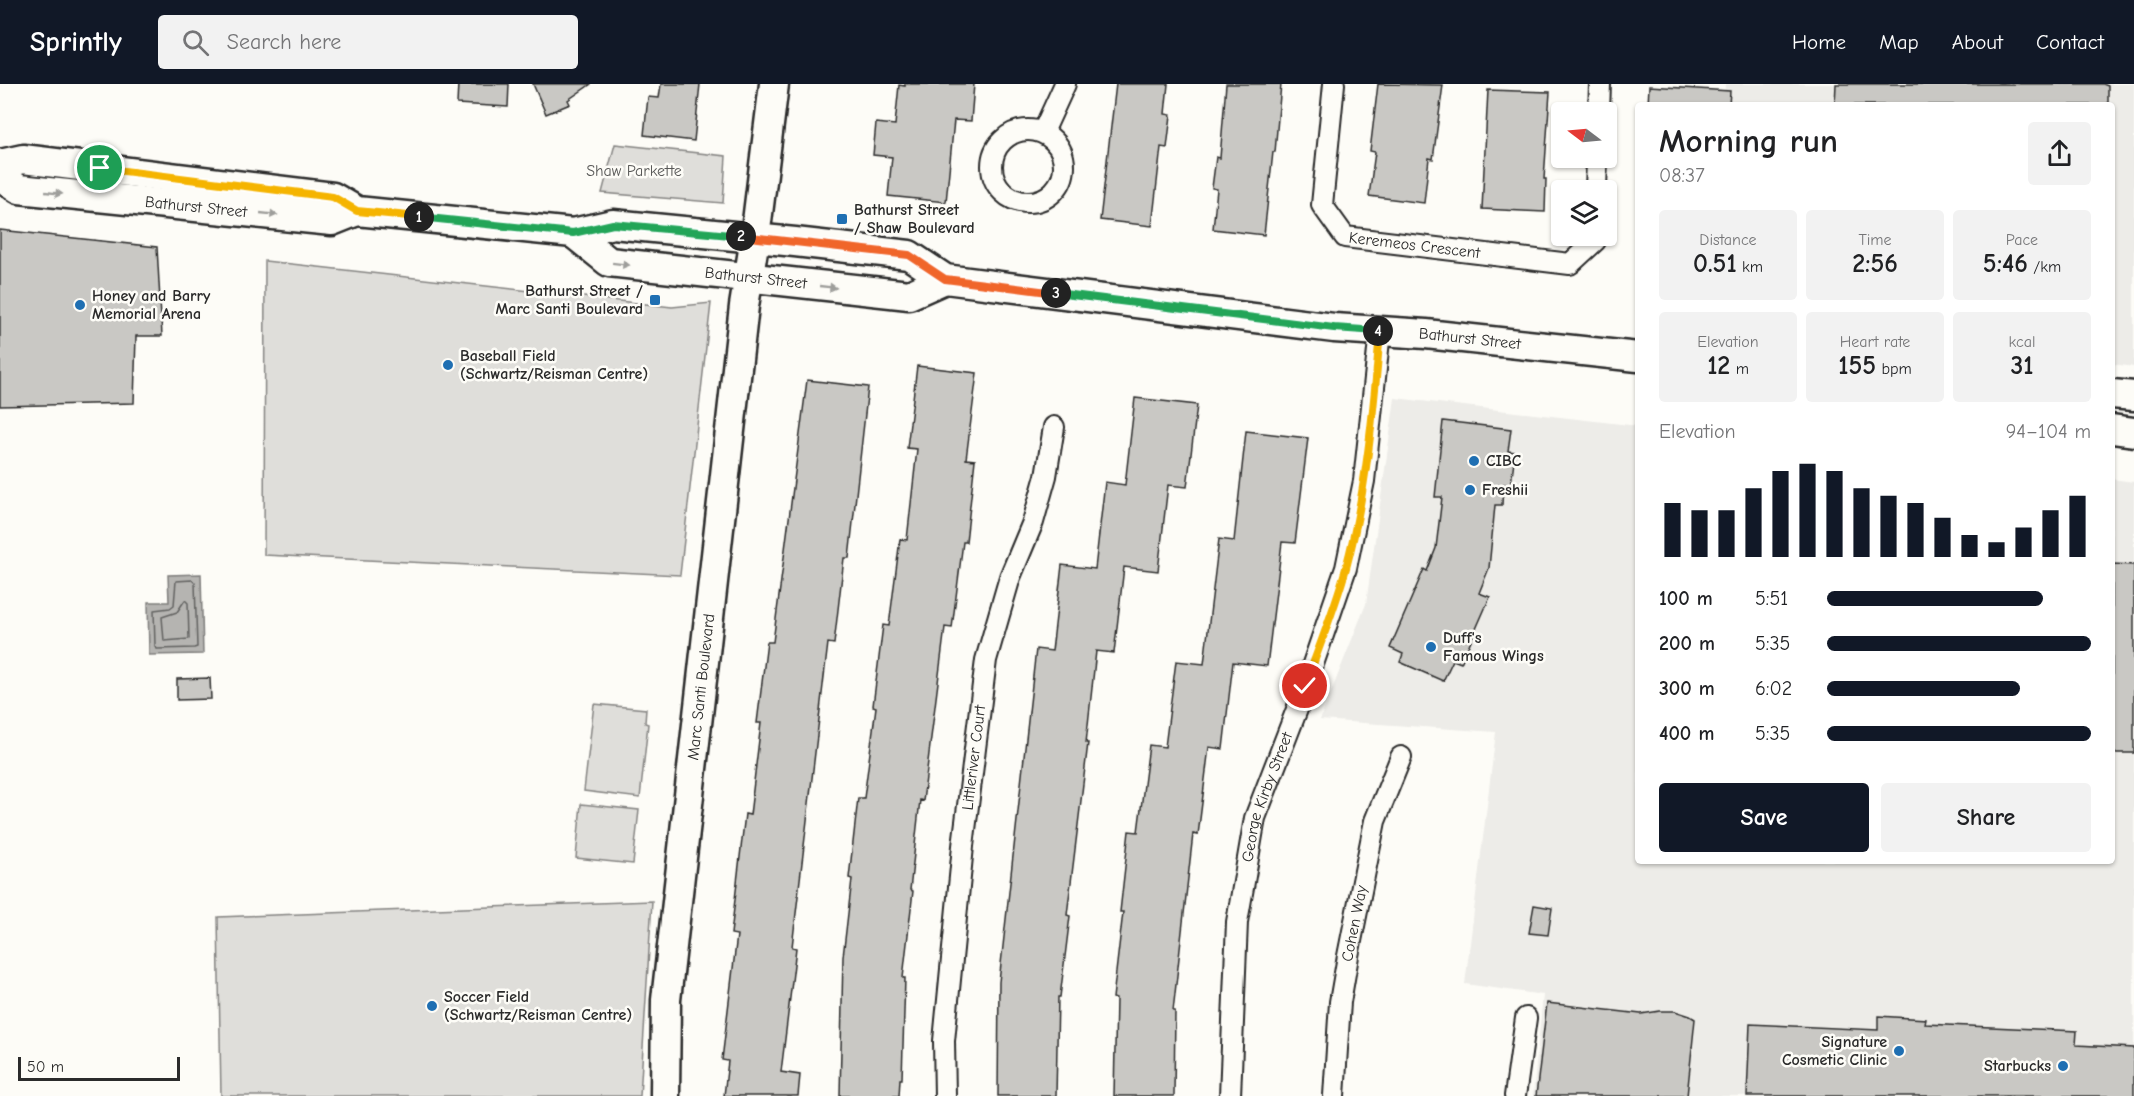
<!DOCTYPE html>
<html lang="en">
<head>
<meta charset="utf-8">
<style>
	body { margin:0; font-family:"Comic Neue",sans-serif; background:#f2f2f2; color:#202124; height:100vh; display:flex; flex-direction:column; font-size:22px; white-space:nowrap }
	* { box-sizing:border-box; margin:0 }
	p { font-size:20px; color:#757577 }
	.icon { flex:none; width:33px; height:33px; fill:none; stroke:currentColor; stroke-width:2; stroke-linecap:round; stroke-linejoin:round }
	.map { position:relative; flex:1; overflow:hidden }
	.side { position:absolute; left:1635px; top:18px; width:480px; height:762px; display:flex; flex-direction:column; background:#fff; border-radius:6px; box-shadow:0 2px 4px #0004 }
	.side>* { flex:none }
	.needle { width:39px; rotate:286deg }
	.fabs { position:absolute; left:1551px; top:18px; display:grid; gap:12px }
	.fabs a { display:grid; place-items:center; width:66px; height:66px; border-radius:6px; background:#fff; box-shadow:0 2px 4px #0004; font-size:30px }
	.scale { position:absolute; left:18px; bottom:15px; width:162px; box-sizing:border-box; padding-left:6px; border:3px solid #2b2b2b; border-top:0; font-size:16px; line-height:21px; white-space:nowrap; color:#2b2b2b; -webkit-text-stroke:4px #fdfcf7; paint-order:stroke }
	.pin { position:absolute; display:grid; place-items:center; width:51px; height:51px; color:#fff; margin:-26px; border:3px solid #fff; border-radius:50%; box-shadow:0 2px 6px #0007 }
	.km { position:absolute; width:30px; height:30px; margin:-15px; border-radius:50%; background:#222; color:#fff; font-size:16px; line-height:30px; text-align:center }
	.round { display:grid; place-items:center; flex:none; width:63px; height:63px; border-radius:6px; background:#f2f2f2 }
	.summary { display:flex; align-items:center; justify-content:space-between; height:102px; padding:0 24px }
	h1 { font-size:33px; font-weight:800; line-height:45px }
	.metrics { display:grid; grid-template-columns:repeat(3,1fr); gap:9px; height:102px; padding:6px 24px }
	.metrics div { display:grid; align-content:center; border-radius:6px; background:#f2f2f2; text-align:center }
	.metrics b { font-size:26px; font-weight:800 }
	.metrics small { font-size:16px; font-weight:400 }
	.metrics p { font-size:16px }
	.chart { height:168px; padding:12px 24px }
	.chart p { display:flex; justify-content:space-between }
	.chart svg { width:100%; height:108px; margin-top:6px; stroke:#111827; stroke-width:6 }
	.button { display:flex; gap:12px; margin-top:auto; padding:12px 24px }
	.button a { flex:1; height:69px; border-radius:6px; background:#111827; color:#fff; font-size:24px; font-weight:800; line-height:69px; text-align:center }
	.button a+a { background:#f2f2f2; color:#202124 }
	ul { padding:0 24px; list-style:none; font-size:20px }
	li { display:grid; grid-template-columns:96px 72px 1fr; align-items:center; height:45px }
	li i { height:15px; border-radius:8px; background:#111827 }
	header { display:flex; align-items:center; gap:36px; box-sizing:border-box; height:84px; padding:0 30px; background:#111827; color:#fff }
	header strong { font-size:28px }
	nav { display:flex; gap:33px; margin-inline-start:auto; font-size:21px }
	.search { width:420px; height:54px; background:#f2f2f2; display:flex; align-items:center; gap:15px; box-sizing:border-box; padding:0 21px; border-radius:6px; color:#757577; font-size:22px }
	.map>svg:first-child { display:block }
	.built { fill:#edece8 }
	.green { fill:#dfdeda; stroke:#858482; stroke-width:1.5 }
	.water { fill:#b5b4b1; stroke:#7e7d7b; stroke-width:1.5 }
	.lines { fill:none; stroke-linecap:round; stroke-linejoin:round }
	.shore { stroke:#626261; stroke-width:1.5 }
	.building { fill:#c9c8c4; stroke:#2b2b2b; stroke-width:1.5 }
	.street-casing { stroke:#2b2b2b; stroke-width:24 }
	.secondary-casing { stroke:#2b2b2b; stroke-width:33 }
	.street { stroke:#fdfcf7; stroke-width:20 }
	.secondary { stroke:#fdfcf7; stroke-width:28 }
	.oneway { fill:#9e9e9b }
	.split-1-casing { stroke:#fff; stroke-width:12 }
	.split-2-casing { stroke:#fff; stroke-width:12 }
	.split-3-casing { stroke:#fff; stroke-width:12 }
	.split-4-casing { stroke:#fff; stroke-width:12 }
	.split-5-casing { stroke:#fff; stroke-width:12 }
	.split-1 { stroke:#f5b400; stroke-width:8 }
	.split-2 { stroke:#22a559; stroke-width:8 }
	.split-3 { stroke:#f0652b; stroke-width:8 }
	.split-4 { stroke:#22a559; stroke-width:8 }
	.split-5 { stroke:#f5b400; stroke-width:8 }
	.poi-dot { fill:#1f6fb2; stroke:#fdfcf7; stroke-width:2 }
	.labels { text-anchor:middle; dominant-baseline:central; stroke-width:5; stroke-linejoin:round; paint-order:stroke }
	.park-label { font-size:16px; fill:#585857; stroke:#fdfcf7 }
	.street-label { font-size:16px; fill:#2b2b2b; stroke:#fdfcf7 }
	.poi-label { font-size:16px; font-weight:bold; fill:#2b2b2b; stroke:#fdfcf7; text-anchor:start }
</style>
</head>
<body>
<header>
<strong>Sprintly</strong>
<div class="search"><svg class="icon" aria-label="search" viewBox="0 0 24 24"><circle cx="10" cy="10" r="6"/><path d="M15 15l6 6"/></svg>Search here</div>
<nav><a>Home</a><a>Map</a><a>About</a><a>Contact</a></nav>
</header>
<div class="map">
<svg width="2134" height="1012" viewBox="0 0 2134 1012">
	<rect width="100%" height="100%" fill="#fdfcf7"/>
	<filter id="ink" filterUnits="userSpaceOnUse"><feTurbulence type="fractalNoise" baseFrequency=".0167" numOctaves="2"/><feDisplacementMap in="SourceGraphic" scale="12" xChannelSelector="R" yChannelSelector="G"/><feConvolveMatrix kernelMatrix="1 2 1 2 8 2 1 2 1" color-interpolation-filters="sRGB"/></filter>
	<g filter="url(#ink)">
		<path class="built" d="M1725,0H2134V283L2112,280V21H1724Z
			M1395,314L1638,342V777H2112V395L2134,398V1012H1533L1543,911L1465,900L1496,648L1320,636L1366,520Z"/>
		<path class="green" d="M615,60L726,72L723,119L602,109Z
			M265,177L672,223L711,219L680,491L264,471Z
			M594,620L646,625L645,639L648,640L640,714L584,707Z
			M581,720L639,726L633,780L576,774Z
			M652,817L640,1012H221L218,833Z"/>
		<path class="water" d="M201,490L203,570L149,571L148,518H169L168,491Z"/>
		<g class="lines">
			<path class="shore" d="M192,496L195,499L197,563L194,564L157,565L155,562L154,526L170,524L174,521L176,497Z
				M185,516L188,519L189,555L164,557L162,533L177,528Z"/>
		</g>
		<path class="building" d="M458,0H509L508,23L457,20Z
			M533,0H591L568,16L570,20L546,30Z
			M661,0H700L694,57L644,51L648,13L659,14Z
			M905,0H974L971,37L954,36L946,118L888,112L892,73L873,71L876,39L895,41L899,1L905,2Z
			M1116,0H1168L1165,30L1171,31L1167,64L1161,63L1152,142L1100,136Z
			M1226,0H1281L1275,68H1273L1264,151L1213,145L1217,105L1212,104L1216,73L1220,74Z
			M1378,0L1443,1L1433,75L1429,74L1424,119L1369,112L1375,68L1370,67Z
			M1836,0H2103L2108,2V21H1835Z
			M1649,2L1730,7L1729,21H1648Z
			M1488,6L1550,8L1544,95H1546L1545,128L1482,125Z
			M0,146L157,163L162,252H136L134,319L0,322Z
			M917,282L977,289L966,375L975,376L966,458H963L952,544L945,543L923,717L920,716L910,806L913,807L903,894H905L902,995H900L899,1012H840L843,873L852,795L849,794L858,714H864L876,623L873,622L883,541L889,542L900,455L907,456L917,365L907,364Z
			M807,296L868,303L849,474H844L834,560L828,559L792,863L796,864L781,988L800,991L798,1012H724L728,977L722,976L737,851L731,850L745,730L750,731L761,639H757L767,558H773Z
			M1135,314L1197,321L1187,403L1168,401L1158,487L1124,483L1114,569L1096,567L1086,659H1088L1067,831L1070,832L1060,913H1058L1056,1012H998L999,898L1036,565L1052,567L1062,481L1095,485L1105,398L1125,401Z
			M1443,337L1511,345L1508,367L1515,368L1511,401L1503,400L1502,421H1495L1489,484L1479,509L1490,513L1461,579L1453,576L1443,597L1400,578L1403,570L1390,564L1424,485L1427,487L1436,464L1442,413H1435Z
			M1246,347L1308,354L1295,459L1282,458L1267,582L1233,578L1223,665L1209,663L1198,751L1193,750L1173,927H1175L1174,1012H1114L1116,915L1113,914L1123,828H1120L1129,747L1138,748L1149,661L1165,663L1176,577L1204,580L1219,455L1234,457Z
			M2112,480L2134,481V669H2112Z
			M210,594L211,615L177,616V595Z
			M1534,821L1552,824L1548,851L1529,849Z
			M1547,919L1641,930L1660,927H1675L1690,932L1695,935L1687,1012H1536Z
			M1878,932L1926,935L1925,940L2077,947L2076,961L2134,964V1012H1747L1750,940L1878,946Z"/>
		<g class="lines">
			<defs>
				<g id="street">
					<path id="s1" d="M1334,0L1322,121L1345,153L1570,180L1595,157V152"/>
					<path d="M1599,28L1600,0"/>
					<circle cx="1028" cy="82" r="36"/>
					<path d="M1043,48L1065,0"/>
					<path d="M1596,106L1597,74"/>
					<path id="s2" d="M945,1012L944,957L963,762L986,576L1010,493L1033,438L1046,392L1054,343"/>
					<path id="s3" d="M1230,1012L1237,838L1255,734L1301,615L1346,484L1364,397L1380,247"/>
					<path id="s4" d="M1334,1012L1340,918L1348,872L1375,737L1401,673"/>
					<path d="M1515,1012L1526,934"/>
				</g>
				<g id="secondary">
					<path id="s5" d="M0,80L23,75L333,113L357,127L573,149L613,140L795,158L909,171L945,195L1334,244L1426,250L1638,273"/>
					<path id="s6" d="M0,92L19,105L332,137L357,127"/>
					<path id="s7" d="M573,149L609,178L909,211L945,195"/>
					<path d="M2112,310L2134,312"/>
					<path d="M2112,345L2134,348"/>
					<path id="s8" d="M665,1012L666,916L744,222L755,154L774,0"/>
				</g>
			</defs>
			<use href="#street" class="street-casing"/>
			<use href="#secondary" class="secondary-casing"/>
			<use href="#street" class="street"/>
			<use href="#secondary" class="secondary"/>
		</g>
		<defs><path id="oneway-solid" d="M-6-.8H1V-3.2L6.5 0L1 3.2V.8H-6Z" transform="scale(1.5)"/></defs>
		<g class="oneway">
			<use href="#oneway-solid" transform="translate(54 109) rotate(6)"/>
			<use href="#oneway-solid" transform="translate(269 130) rotate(6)"/>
			<use href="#oneway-solid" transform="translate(621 180) rotate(7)"/>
			<use href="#oneway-solid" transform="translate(828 203) rotate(6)"/>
		</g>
	</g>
	<g class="lines" filter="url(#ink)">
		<defs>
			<path id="split-1" d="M100,84L333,113L357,127L419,133"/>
			<path id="split-2" d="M419,133L573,149L613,140L741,152"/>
			<path id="split-3" d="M741,152L909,171L945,195L1056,209"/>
			<path id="split-4" d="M1056,209L1334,244L1378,247"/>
			<path id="split-5" d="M1305,602C1319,563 1335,524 1346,484C1366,410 1374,324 1380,247H1378"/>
		</defs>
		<use href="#split-1" class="split-1-casing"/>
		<use href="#split-2" class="split-2-casing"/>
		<use href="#split-3" class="split-3-casing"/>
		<use href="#split-4" class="split-4-casing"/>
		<use href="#split-5" class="split-5-casing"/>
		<use href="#split-1" class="split-1"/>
		<use href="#split-2" class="split-2"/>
		<use href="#split-3" class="split-3"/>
		<use href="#split-4" class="split-4"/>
		<use href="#split-5" class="split-5"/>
	</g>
	<g class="poi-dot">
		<rect x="836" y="129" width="12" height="12" rx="3"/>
		<rect x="649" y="210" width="12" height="12" rx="3"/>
		<circle cx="80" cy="221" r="6"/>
		<circle cx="448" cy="281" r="6"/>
		<circle cx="1474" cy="377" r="6"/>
		<circle cx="1470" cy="406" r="6"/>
		<circle cx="1431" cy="563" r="6"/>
		<circle cx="432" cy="922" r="6"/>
		<circle cx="1899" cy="967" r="6"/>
		<circle cx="2063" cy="982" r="6"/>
	</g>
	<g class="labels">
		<g class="park-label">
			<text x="634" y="87">Shaw Parkette</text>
		</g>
		<g class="street-label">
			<text stroke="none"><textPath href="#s6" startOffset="201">Bathurst Street</textPath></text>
			<text stroke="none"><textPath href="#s1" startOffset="231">Keremeos Crescent</textPath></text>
			<text stroke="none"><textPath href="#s7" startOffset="194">Bathurst Street</textPath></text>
			<text stroke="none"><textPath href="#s5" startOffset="1491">Bathurst Street</textPath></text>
			<text stroke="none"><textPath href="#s8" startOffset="411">Marc Santi Boulevard</textPath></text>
			<text stroke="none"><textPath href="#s2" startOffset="340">Littleriver Court</textPath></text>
			<text stroke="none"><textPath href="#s3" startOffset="303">George Kirby Street</textPath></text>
			<text stroke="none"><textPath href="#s4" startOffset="174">Cohen Way</textPath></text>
		</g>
		<g class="poi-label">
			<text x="854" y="126">Bathurst Street<tspan x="854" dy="18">/ Shaw Boulevard</tspan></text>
			<text x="643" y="207" text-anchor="end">Bathurst Street /<tspan x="643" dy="18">Marc Santi Boulevard</tspan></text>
			<text x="92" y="212">Honey and Barry<tspan x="92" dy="18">Memorial Arena</tspan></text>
			<text x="460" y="272">Baseball Field<tspan x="460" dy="18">(Schwartz/Reisman Centre)</tspan></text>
			<text x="1486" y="377">CIBC</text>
			<text x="1482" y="406">Freshii</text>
			<text x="1443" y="554">Duff's<tspan x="1443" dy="18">Famous Wings</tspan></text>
			<text x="444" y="913">Soccer Field<tspan x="444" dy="18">(Schwartz/Reisman Centre)</tspan></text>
			<text x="1887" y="958" text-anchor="end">Signature<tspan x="1887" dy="18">Cosmetic Clinic</tspan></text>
			<text x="2051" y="982" text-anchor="end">Starbucks</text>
		</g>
	</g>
</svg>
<div class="fabs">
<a><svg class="needle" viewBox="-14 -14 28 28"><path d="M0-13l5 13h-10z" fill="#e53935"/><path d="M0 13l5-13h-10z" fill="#757577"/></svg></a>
<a><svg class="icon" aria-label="layers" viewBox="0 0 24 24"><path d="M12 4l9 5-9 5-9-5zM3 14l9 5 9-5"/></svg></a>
</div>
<div class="scale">50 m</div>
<div class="pin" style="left:100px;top:84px;background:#1e9e55"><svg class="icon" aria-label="arrive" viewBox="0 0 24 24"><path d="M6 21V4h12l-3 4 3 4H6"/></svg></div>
<div class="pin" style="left:1305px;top:602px;background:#d93025"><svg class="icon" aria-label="check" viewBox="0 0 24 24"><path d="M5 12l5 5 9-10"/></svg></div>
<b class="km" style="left:419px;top:133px">1</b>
<b class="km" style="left:741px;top:152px">2</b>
<b class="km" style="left:1056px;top:209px">3</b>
<b class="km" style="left:1378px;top:247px">4</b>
<section class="side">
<div class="summary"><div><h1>Morning run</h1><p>08:37</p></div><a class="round"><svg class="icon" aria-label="share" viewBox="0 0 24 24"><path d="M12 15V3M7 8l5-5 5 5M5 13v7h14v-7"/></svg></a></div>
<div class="metrics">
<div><p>Distance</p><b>0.51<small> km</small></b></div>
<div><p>Time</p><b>2:56</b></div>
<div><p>Pace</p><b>5:46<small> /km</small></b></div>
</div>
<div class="metrics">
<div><p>Elevation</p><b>12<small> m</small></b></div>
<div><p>Heart rate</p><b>155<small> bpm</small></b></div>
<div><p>kcal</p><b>31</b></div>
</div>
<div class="chart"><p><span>Elevation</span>94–104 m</p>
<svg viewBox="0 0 160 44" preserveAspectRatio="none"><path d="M5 44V22M15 44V25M25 44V25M35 44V16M45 44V9M55 44V6M65 44V9M75 44V16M85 44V19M95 44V22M105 44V28M115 44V35M125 44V38M135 44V32M145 44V25M155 44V19"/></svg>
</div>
<ul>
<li><b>100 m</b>5:51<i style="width:82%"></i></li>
<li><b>200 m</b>5:35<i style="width:100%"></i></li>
<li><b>300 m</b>6:02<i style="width:73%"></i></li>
<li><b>400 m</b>5:35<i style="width:100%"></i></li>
</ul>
<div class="button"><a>Save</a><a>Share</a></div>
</section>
</div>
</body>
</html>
